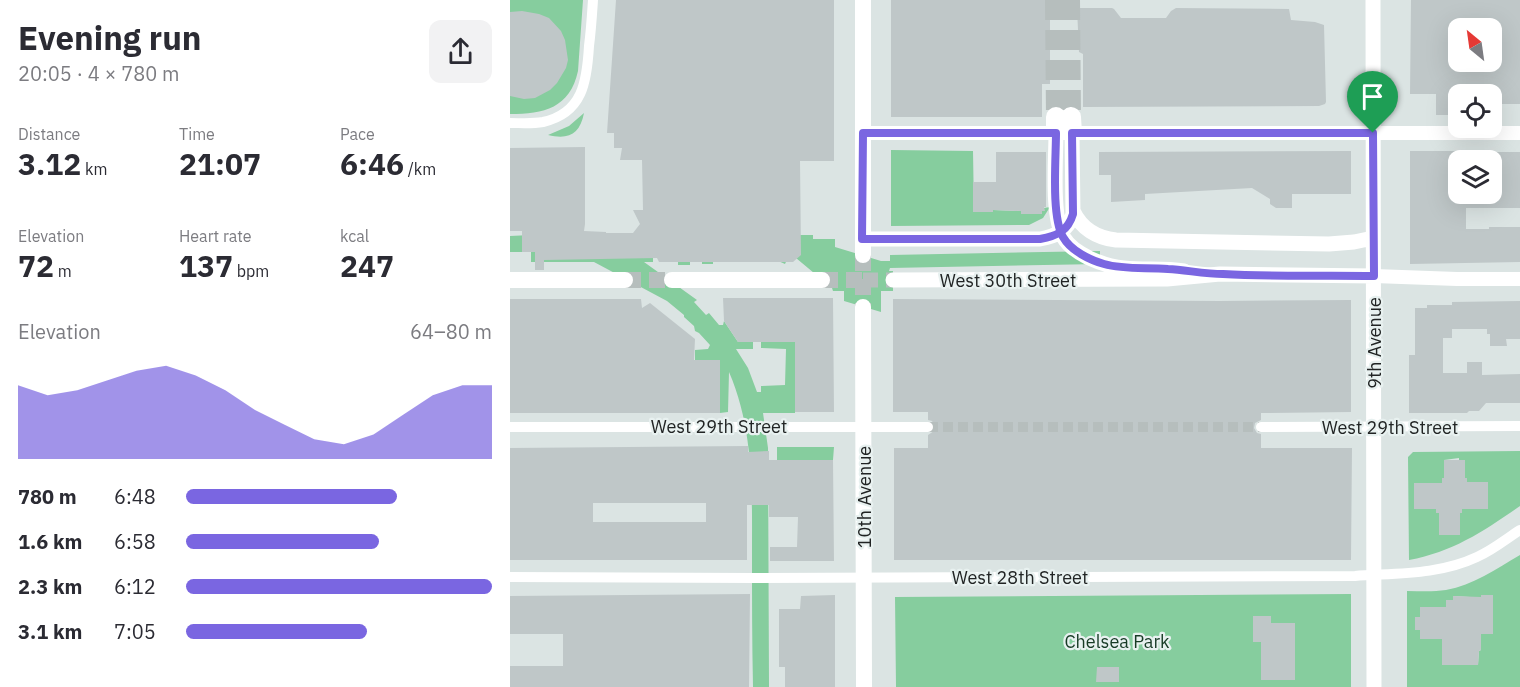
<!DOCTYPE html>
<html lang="en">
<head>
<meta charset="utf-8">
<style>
	body { margin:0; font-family:"IBM Plex Sans",sans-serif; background:#f2f2f3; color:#2b2b33; height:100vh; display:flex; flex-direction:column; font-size:22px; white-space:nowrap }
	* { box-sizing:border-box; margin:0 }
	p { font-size:20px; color:#7c7c81 }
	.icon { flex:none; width:33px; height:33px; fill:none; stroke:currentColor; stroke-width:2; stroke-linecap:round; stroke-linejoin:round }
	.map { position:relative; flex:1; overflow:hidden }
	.sheet { display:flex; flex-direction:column; background:#fff; width:510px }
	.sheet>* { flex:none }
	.needle { width:39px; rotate:331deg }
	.fabs { position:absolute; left:938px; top:18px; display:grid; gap:12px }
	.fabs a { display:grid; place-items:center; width:54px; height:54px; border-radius:12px; background:#fff; box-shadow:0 6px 24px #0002; font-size:30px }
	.pin { position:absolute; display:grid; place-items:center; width:51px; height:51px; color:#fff; margin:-62px -26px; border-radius:50% 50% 50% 0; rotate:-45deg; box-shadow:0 0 6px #0007 }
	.pin .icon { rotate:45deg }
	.round { display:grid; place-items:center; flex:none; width:63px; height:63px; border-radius:12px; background:#f2f2f3 }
	.headline { display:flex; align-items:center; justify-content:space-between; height:102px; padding:0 18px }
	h1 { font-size:33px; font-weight:800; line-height:45px }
	.figures { display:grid; grid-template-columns:repeat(3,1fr); gap:9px; height:102px; padding:6px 18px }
	.figures div { display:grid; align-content:center }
	.figures b { font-size:30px; font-weight:800 }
	.figures small { font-size:16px; font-weight:400 }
	.figures p { font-size:16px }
	.chart { height:168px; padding:12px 18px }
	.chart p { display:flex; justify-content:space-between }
	.chart svg { width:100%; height:108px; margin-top:6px; fill:#7a66e1; opacity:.7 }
	ul { padding:0 18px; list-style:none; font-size:20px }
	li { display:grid; grid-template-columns:96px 72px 1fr; align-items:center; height:45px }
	li i { height:15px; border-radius:8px; background:#7a66e1 }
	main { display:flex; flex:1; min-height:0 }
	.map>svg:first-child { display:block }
	.green { fill:#86cd9e; fill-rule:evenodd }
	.building { fill:#bfc7c8; fill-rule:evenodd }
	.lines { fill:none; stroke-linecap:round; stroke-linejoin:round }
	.minor-tunnel { stroke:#b6bebd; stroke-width:10; stroke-dasharray:10 5; stroke-linecap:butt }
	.secondary-tunnel { stroke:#b6bebd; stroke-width:15; stroke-dasharray:15 8; stroke-linecap:butt }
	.primary-tunnel { stroke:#b6bebd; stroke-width:16; stroke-dasharray:16 8; stroke-linecap:butt }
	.motorway-tunnel { stroke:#b6bebd; stroke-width:20; stroke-dasharray:20 10; stroke-linecap:butt }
	.minor { stroke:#fff; stroke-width:10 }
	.tertiary { stroke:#fff; stroke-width:14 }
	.secondary { stroke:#fff; stroke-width:15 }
	.primary { stroke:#fff; stroke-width:16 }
	.motorway { stroke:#fff; stroke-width:20 }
	.route-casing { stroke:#fff; stroke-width:12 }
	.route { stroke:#7a66e1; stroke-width:8 }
	.labels { text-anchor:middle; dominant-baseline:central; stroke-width:4.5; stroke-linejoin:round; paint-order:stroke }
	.street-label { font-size:18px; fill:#212424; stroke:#e8f1f0 }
	.park-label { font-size:18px; fill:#173b25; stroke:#e8f1f0 }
</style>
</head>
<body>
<main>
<section class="sheet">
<div class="headline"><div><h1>Evening run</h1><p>20:05 · 4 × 780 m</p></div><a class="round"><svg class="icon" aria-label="share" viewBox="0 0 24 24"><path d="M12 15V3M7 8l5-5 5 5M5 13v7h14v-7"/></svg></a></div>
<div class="figures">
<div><p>Distance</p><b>3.12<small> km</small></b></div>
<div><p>Time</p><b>21:07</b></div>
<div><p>Pace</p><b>6:46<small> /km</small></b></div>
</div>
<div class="figures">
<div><p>Elevation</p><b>72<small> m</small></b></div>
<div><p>Heart rate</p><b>137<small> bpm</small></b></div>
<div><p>kcal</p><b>247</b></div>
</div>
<div class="chart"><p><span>Elevation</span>64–80 m</p>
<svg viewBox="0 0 160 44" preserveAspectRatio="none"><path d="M0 44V14L10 18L20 16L30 12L40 8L50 6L60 10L70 16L80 24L90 30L100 36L110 38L120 34L130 26L140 18L150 14L160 14V44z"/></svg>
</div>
<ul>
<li><b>780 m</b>6:48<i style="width:69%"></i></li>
<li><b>1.6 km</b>6:58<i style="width:63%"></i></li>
<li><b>2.3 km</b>6:12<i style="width:100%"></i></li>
<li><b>3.1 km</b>7:05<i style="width:59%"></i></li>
</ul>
</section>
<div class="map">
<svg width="1010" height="687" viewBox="0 0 1010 687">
	<rect width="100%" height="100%" fill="#dbe4e3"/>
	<path class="green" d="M0,0H73L68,71C60,108 34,114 0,114Z
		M74,113C70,134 59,140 38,135L59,126Z
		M381,150L463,151L464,212H483V210L511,211L532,214V211H534V208L540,207L533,218L519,225L381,226Z
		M21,235H303V239H325V247L371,261H380V255L590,251V264L380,268L379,271H383V291H371V312L334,301V291H323L322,288L280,253L275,264L266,260L203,253V264H192V253H180V265H168V253H143V262H134L187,300L184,302L196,315L199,313L209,325H213L214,321L228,342H243V349H226L238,368L247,392H251V386L275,385L276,349L251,348V342H285V413H253L258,448L259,687H243C242,642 242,598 242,553C242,491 244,430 219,372L218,412L210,413V360H185V350L198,349L200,345L189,333L185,331L184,326L174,317V315L157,301L84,262H21V252H0V236Z
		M267,447H324L323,460H267Z
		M1010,451V506C974,531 943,552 899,560L898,457L903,452ZM949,458V460H955V478L957,479V482H978V509H952V513H950V535H929V513H926V509L904,483H932V478H934V460Z
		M1010,555V687H897V591C910,591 923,592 936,590C963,585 986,569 1010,555ZM971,595L983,596V634H971V650L969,651L968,665H932V650H943L936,639L910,630L905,617H910L936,607V600H943V596L960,597L971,603Z
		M841,594V687H386L385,597Z"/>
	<path class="building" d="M106,0H324V161H290L291,255L283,262H149L147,258L34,260V270H25V252H12V231H0V148L75,147V224L74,231L96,232V233H123L130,224L123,210H133L132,160H110L112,148H104V133H97Z
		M381,0H540V84H532V117H381Z
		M901,0H1010V104H981V94H948V104H941V115H926V94H900ZM948,28H981V62H948Z
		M567,8H602L604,9L611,18H656L661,11L666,8L779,9L781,20L805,22L814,25L816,102L815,104L809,106L573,107V54L569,52Z
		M12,11L29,14L39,18L51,31L55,40L58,60L56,68L47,83L40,90L25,98L14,99L0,96V12Z
		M841,151V194H782V208H766L760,204V199L742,188L635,194V200L601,202V175H589V152Z
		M900,151H948V194H981V152H1010V208H956V229H979V227H1010V262L900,264Z
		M486,152H536V207H534L535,211H532V214H511V211L483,210V212H463V182H486Z
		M213,298H323L324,412H285V342H228L214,321Z
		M0,299H131L132,308L140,303L185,339L184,360H210V413H0Z
		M383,299L709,301L841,300V412L751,413V420L745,423L744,428L747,433L751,434V448H842L841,560H384V448H418V435L424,431L425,426L422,421L418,420V412H383Z
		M1010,301V339H996L997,346H980V334H977V329H942V338H933V373H957V362H972V375L1010,374V403H976L969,411H959L957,413H899V355H905V308H917V305H942V302Z
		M238,446V452L259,451V460H323L324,561H260V547H287L288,517H259V505H237V560H0V448ZM83,503H196V522H83Z
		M934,460H955V478H957V482H978V509H952V513H950V535H929V513H926V509H904V483H932V478H934Z
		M240,594L239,687H0V666H53V634H0V596Z
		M325,595V687H275V667H269V609H290L291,596Z
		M971,595H983V634H971V650L969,651L968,665H932V639H910V630H905V617H910V607H936V600H943V596L971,597Z
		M743,616H761V623H785V680H751V642H743Z
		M587,667H609V682H586Z"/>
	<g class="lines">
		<path class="minor-tunnel" d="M418,427H751"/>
		<path class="secondary-tunnel" d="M353,280H383"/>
		<path class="primary-tunnel" d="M353,255V307
			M115,280H162
			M312,280H353"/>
		<path class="motorway-tunnel" d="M545,0L546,117
			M560,0L561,117"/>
		<path class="minor" d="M0,123C11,123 22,124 33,122C73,113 77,81 79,46C81,31 82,15 83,0
			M0,427H418
			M751,427L1010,426
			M0,577L244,578L845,576C886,573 929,575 967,557C983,550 996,539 1010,530"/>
		<path class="tertiary" d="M353,133H1010
			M864,276L947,279H1010"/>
		<path class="secondary" d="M863,0L864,687
			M546,133C546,159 541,218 554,238C559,247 569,253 579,258C590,263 601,267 614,268C634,270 654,268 674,271
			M563,211C571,228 587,238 606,240L819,244L844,242L863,238
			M353,239H530C546,236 558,231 563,214L562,133
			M383,280L657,279L710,274L864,276"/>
		<path class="primary" d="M353,255V0
			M0,280H115
			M162,280H312
			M353,307L354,687"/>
		<path class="motorway" d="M546,117V133
			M561,117L562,133"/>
	</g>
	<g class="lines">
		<defs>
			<path id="route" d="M863,133H562L563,214C558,231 547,236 530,239H352L353,133H546C546,159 541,216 553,237C561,251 580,260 594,264C615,270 637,267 658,269C676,270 695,274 713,274C763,277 814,275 864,276L863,133"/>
		</defs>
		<use href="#route" class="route-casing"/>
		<use href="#route" class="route"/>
	</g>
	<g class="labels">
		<g class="street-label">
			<text x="498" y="280">West 30th Street</text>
			<text transform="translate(864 343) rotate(-90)">9th Avenue</text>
			<text x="209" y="426">West 29th Street</text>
			<text x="880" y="427">West 29th Street</text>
			<text transform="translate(354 497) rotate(-90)">10th Avenue</text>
			<text x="510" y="577">West 28th Street</text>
		</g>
		<g class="park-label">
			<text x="607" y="641">Chelsea Park</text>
		</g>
	</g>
</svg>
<div class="fabs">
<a><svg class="needle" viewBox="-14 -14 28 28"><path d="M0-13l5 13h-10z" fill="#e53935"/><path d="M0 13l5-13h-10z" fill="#7c7c81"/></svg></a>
<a><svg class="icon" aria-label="locate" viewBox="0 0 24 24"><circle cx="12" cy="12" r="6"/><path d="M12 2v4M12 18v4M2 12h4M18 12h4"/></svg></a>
<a><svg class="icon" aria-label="layers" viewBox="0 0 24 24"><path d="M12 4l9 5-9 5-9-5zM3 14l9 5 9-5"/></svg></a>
</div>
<div class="pin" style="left:863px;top:133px;background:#1e9e55"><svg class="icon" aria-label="arrive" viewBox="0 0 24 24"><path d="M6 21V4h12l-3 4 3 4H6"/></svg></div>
</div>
</main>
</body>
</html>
